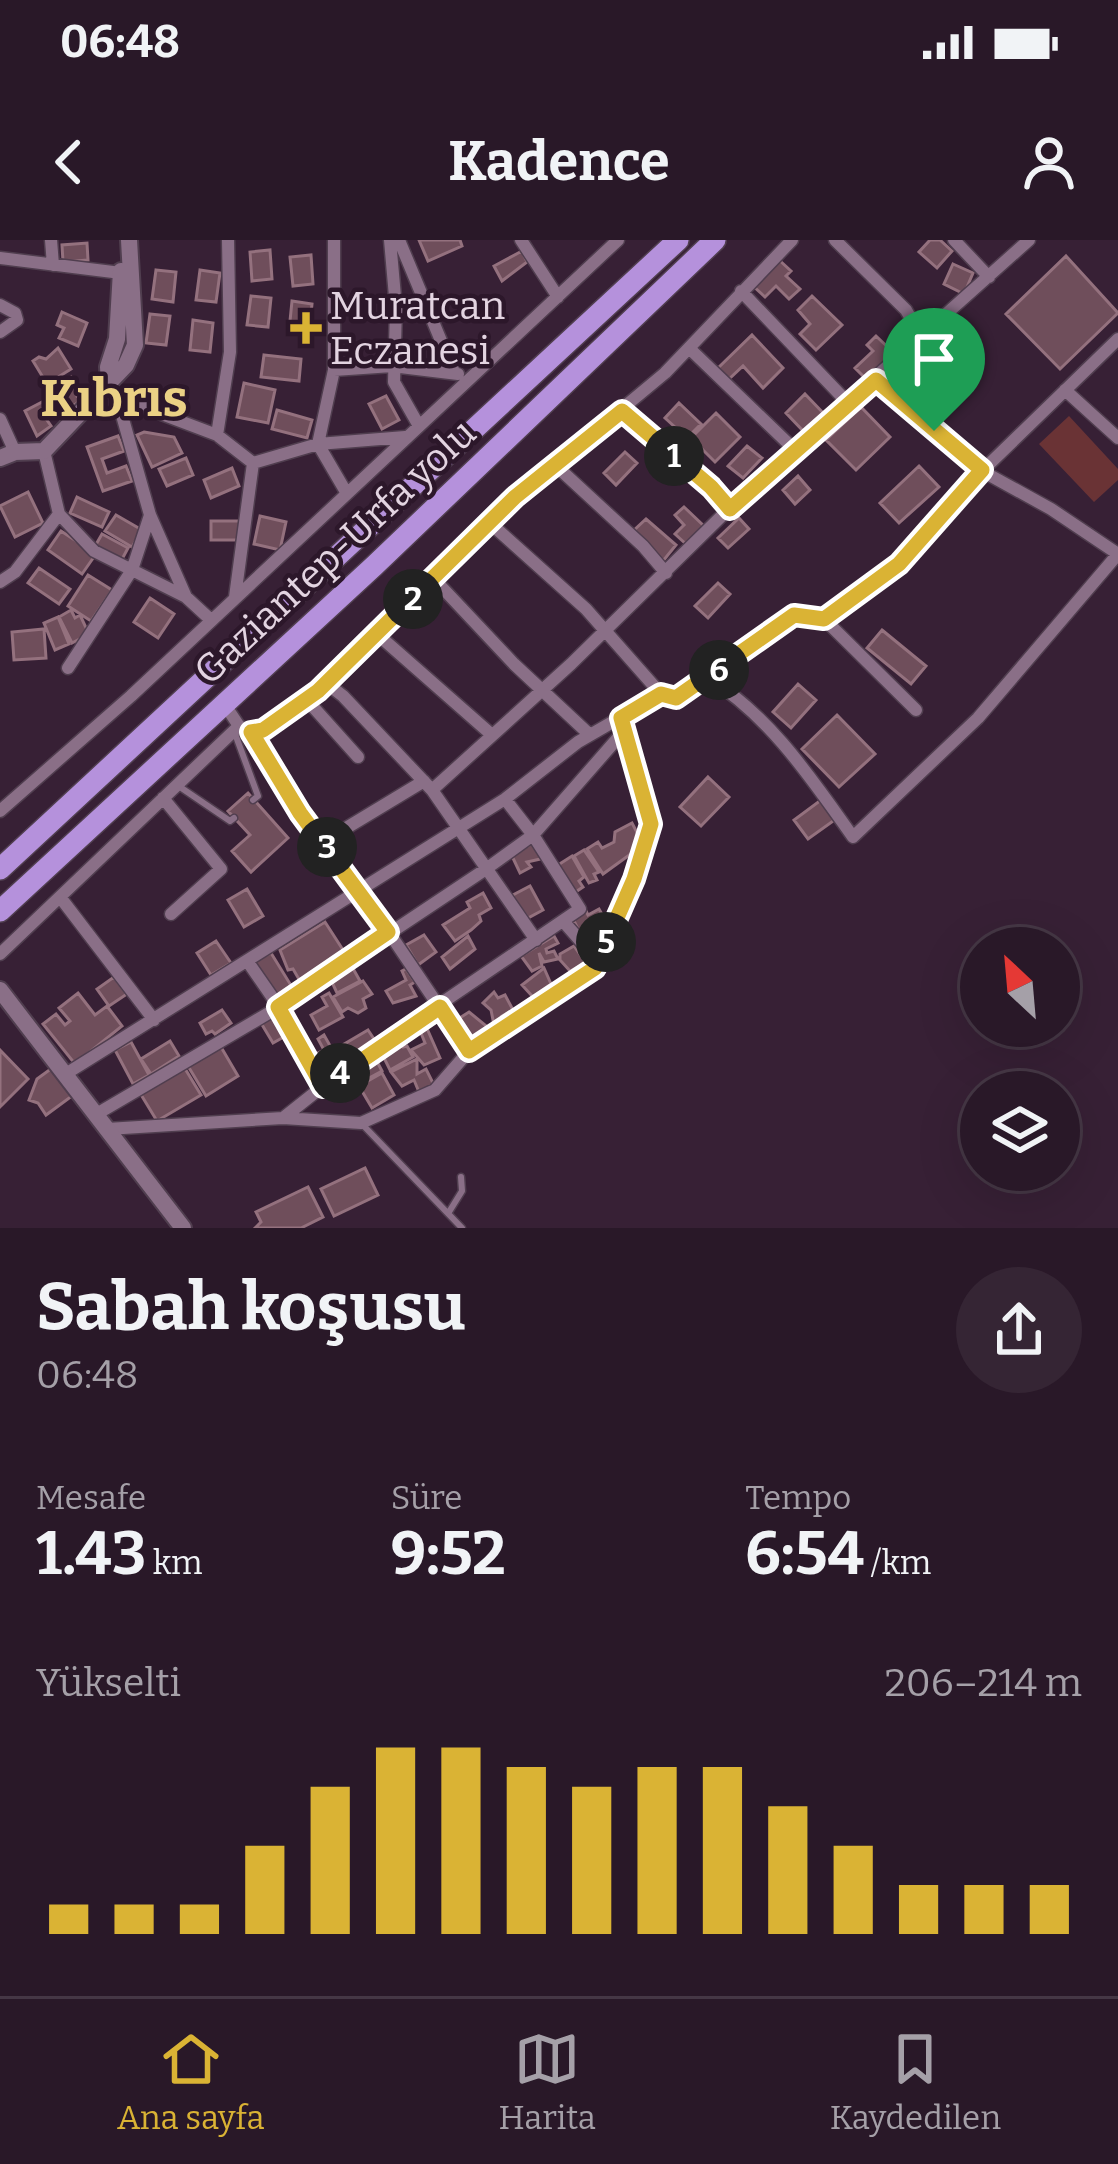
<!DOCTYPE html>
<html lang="tr">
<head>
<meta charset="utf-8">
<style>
	body { margin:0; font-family:Bitter,serif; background:#352534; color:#f1f3f6; height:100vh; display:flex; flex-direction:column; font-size:45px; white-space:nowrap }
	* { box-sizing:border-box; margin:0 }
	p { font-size:39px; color:#a5a0a8 }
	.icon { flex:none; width:66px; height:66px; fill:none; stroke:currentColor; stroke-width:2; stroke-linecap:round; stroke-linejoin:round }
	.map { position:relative; height:988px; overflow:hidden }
	.panel { display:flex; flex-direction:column; background:#291828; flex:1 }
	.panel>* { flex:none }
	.needle { width:78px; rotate:334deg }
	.controls { position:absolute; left:960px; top:687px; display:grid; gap:24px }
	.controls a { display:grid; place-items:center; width:120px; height:120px; border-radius:50%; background:#291828; box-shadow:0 12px 48px #0002,0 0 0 3px #453745; font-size:60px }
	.pin { position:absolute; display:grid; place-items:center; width:102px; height:102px; color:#fff; margin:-123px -51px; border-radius:50% 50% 50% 0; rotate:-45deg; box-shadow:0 0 12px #0007 }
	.pin .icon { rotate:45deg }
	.km { position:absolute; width:60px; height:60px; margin:-30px; border-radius:50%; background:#222; color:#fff; font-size:33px; line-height:60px; text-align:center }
	.round { display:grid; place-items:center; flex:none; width:126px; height:126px; border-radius:63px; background:#352534 }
	.summary { display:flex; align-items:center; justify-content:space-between; height:204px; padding:0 36px }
	h1 { font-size:66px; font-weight:700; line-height:90px }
	.metrics { display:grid; grid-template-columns:repeat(3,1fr); gap:18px; height:204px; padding:12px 36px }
	.metrics div { display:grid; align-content:center }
	.metrics b { font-size:60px; font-weight:700 }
	.metrics small { font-size:33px; font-weight:400 }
	.metrics p { font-size:33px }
	.chart { height:336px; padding:24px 36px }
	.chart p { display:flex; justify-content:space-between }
	.chart svg { width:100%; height:216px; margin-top:12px; stroke:#dab334; stroke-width:6 }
	.status { display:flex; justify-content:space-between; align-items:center; height:84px; padding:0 60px; background:#291828; direction:ltr }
	.status svg { height:33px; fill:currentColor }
	header { display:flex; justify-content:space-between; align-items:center; height:156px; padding:0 36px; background:#291828; font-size:54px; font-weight:700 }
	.dock { display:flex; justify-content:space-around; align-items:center; height:168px; border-top:3px solid #453745; background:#291828; font-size:33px; color:#a5a0a8 }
	.dock a { display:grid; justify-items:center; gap:6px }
	.dock .active { color:#dab334 }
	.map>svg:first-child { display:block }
	.green { fill:#6a3335 }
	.building { fill:#6f4e5b; stroke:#94717e; stroke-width:3 }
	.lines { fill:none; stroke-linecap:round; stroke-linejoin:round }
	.lane-casing { stroke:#503e4f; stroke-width:9 }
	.street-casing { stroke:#503e4f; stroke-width:15 }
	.secondary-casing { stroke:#503e4f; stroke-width:20 }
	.highway-casing { stroke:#503e4f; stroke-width:24 }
	.lane { stroke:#8a6f87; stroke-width:6 }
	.street { stroke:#8a6f87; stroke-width:12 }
	.secondary { stroke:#8a6f87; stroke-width:16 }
	.highway { stroke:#b591dc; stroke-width:21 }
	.route-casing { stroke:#fff; stroke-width:24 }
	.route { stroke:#dab334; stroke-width:15 }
	.poi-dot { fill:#dab334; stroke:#2c172a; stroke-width:4.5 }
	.labels { text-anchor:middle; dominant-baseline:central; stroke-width:9; stroke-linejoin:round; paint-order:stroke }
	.poi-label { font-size:39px; fill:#e3d4e1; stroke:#2c172a; text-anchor:start }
	.street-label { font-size:39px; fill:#e3d4e1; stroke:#2c172a }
	.district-label { font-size:51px; font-weight:bold; fill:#ebd185; stroke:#2c172a }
</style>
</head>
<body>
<div class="status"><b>06:48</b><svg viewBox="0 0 49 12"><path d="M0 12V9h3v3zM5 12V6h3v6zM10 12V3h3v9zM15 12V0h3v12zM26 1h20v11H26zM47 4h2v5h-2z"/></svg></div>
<header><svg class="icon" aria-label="back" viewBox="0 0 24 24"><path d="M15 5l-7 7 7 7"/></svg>Kadence<svg class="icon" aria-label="person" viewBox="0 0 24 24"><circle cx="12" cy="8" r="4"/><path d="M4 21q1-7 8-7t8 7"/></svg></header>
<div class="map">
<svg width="1118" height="988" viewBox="0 0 1118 988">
	<rect width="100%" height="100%" fill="#372035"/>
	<path class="green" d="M1069,176L1118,229V240L1094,262L1039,204Z"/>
	<path class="building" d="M419,0H460L462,6L428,21Z
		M930,0H940L952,11L937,28L919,12Z
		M87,3L88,20L63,22L62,5Z
		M270,10L272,39L252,41L250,12Z
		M522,11L527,22L502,41L494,26Z
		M311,15L313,44L293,46L290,17Z
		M1066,16L1118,73L1060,129L1006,74Z
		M778,19L791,31L786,36L800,49L789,59L776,46L765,57L752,45Z
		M953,24L973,33L964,54L944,44Z
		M156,30L176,32L173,62L152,59Z
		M200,30L220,33L216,62L196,60Z
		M251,56L271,58L268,87L247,85Z
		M812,56L842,85L816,110L800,94L810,84L798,70Z
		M292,61L312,64L309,93L289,91Z
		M62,72L87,83L78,106L59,98L64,88L57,85Z
		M150,74L170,76L166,105L146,103Z
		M193,80L213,83L210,112L190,110Z
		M752,95L783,128L763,148L743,126L728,140L717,129Z
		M876,96L896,115L869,142L855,128L873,111L867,105Z
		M58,108L71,129L47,144L33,121L39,117L46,119Z
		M264,115L301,119L299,141L261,137Z
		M71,137L77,156L83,153L86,158L62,172L47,153L57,147L60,151L65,148L62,143Z
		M244,143L275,150L268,183L237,177Z
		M805,154L827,177L808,196L786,173Z
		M386,156L399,180L382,189L369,164Z
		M44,161L47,167L40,170L51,186L37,196L25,171Z
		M679,163L701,184L687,198L665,178Z
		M861,167L890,197L856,230L826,200Z
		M277,170L312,180L307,198L272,189Z
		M716,173L740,197L715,222L691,198Z
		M144,192L174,197L182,213L152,227L137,195Z
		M118,196L124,211L102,219L107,233L126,226L132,241L103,251L87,207Z
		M747,206L762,218L743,238L728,226Z
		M625,212L637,223L616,245L604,233Z
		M186,218L193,235L167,246L159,229Z
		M919,226L939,247L899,283L880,263Z
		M232,228L239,246L211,258L204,240Z
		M798,236L810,250L795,264L783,250Z
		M28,252L43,283L15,297L0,266Z
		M77,257L109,272L102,287L70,273Z
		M684,267L705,287L687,305L675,294L684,285L675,275Z
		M116,275L142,290L132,307L105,291Z
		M260,276L286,282L280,310L254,304Z
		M739,278L749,289L728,308L718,298Z
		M646,279L676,305L663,321L632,292Z
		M211,281H243L242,300H211Z
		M61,291L96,314L82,334L48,310Z
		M102,294L128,308L120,323L94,308Z
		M39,328L70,349L59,364L28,343Z
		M88,335L112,350L91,381L68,366Z
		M718,343L730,354L708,378L695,366Z
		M150,358L174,374L158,398L134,382Z
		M71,370L75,378L80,375L89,394L72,403L59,377Z
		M58,377L69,404L55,410L44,383Z
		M44,389L46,418L14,420L12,392Z
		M882,390L926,426L911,444L867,408Z
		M798,444L816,460L791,488L773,472Z
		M837,475L875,514L839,547L802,509Z
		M708,537L729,557L701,586L680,567Z
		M248,553L288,598L251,632L232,611L250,595L228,571Z
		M821,560L836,579L808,599L794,580Z
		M632,583L642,602L639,608L603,634L587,609L598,602L602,608L614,602L615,592Z
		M534,602L545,618L527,622L531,627L520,633L512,616Z
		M584,610L599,632L594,634L597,640L589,643L574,616Z
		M572,616L584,637L579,641L583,647L574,653L558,625Z
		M530,646L543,670L528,678L511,656Z
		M247,649L263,676L244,687L228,660Z
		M483,653L491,668L479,675L481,681L471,690L455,701L443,685L470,668L467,662Z
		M599,669L604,678L592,689L594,694L582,697L573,679L586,671L588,675Z
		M325,682L345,713L300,741L293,729L288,730L280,710Z
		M424,695L436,712L418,725L406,705Z
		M468,696L475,709L450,729L442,717Z
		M554,696L558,703L546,709L547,713L554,711L558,719L544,722L539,713L542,726L532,731L521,716Z
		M216,701L231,723L211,735L197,713Z
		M574,706L586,723L570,731L560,720V714Z
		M271,713L292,747L277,758L254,721Z
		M351,725L360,741L337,753L329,736Z
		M544,728L551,744L533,757L522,745Z
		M406,729L415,742L410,745L416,756L393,763L386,751L406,740L402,731Z
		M114,737L127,754L109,766L97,749Z
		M363,741L372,754L363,759L366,768L358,773L348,768L342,772L333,757Z
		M494,752L498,758L505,755L513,770L502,776L505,780L494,785L491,770L483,763Z
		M78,753L95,775L107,766L122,786L75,824L43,784L56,774L65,785L70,781L59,768Z
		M329,753L343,777L319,790L311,775L327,766L322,757Z
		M222,770L231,783L215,794L212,791L206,794L200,783Z
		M469,772L490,789L471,801L458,779Z
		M277,774L289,794L273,803L261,783Z
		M425,784L440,818L424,825L411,810L425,803L419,788Z
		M368,790L378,805L344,826L334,810Z
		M324,795L342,827L326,836L314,815L324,810L318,799Z
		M170,801L179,816L151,834L141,819Z
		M398,801L403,807L407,806L413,817L390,830L382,814Z
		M131,802L149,835L133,844L115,810Z
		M221,807L238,836L206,856L188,826Z
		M0,810L28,839L0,867Z
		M373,814L382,831L358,844L349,828Z
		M417,819V834L426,829L434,845L419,852L414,840L402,846L391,832Z
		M184,827L201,855L157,881L140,853Z
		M52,828L72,856L46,875L38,863L29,860L37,839Z
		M382,833L394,855L372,868L359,846Z
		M365,928L378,955L334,976L321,949Z
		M308,947L323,977L301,988H255L261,982L256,972Z"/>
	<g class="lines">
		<defs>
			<path id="lane" d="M234,491L258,556L253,560
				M180,547L230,581L234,578
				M361,883L462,988
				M449,972L462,951L461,937"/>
			<path id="street" d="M51,0L53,25
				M334,0V130L318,204L346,252
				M390,0L396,68L394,142L419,186
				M399,0L454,132
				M521,0L558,57
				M835,0L906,70L922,98
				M954,0L989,37
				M0,18L121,33
				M741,51L849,164
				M0,65L15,73L17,80L0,92
				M690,109L796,211
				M334,130L392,126L458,134
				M876,139L982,231L1051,269L1118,314
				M1065,150L1118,198
				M116,154L150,275L186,357
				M119,158L217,195L253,223L318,204L405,197
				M622,171L711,247L730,269
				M0,179L15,212
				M217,195L230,112L228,0
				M553,223L643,306L666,333
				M59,274L94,311L186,357L211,380
				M490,283L586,369L661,454
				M435,340L514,424L590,495
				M0,342L15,332L59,274L44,211
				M235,357L253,223
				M824,379L916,470
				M376,393L492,495
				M68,428L132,330L150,275
				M707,437C770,476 811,538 853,597L978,478L1118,314
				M325,442L343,456L432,550L571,424L740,258L1029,0
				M306,459L358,517
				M225,465L239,486L251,492L263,490L318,451L516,257L665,133L792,0
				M251,492L300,573L361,651L469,811
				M432,550L536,700
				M163,558L221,629L171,674
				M0,571L131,456L618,0
				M323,602L424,541
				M60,657L154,780
				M563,681L598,721
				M0,714L239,486
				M248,722L279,767L323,847
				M64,835L505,559L578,502L661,454L676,458L794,375L824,379L899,324L982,231L1118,99
				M95,875L279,767L486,629L533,595L624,491
				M283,878L346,828L580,669L533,595L505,559
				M107,889L283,878L361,883L435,850L469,811L595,728L634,639L651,584L621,478"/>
			<path id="secondary" d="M109,143L108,127L117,99L121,31
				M0,218L15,212L44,211L126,125L135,105L129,0
				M0,750L183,988"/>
			<path id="highway" d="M0,629L678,0
				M0,671L374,326L715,0"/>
		</defs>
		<use href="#lane" class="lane-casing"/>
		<use href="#street" class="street-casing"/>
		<use href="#secondary" class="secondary-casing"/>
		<use href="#highway" class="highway-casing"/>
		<use href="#lane" class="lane"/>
		<use href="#street" class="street"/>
		<use href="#secondary" class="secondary"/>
		<use href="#highway" class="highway"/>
	</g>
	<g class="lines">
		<defs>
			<path id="route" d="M876,140L982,230L899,324L824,379L794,375L676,458L661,454L621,478L651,584L634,639L595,728L469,811L440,767L323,847L278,767L388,692L300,573L251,492L263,490L318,451L515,257L622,171L711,247L730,269Z"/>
		</defs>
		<use href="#route" class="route-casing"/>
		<use href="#route" class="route"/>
	</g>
	<path class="poi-dot" d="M300 70h12v12h12v12h-12v12h-12v-12h-12v-12h12z"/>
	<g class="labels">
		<g class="poi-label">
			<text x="330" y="66">Muratcan<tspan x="330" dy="45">Eczanesi</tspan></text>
		</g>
		<g class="street-label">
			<text transform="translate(335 312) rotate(-43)">Gaziantep-Urfa yolu</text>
		</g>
		<g class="district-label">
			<text x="114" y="159">Kıbrıs</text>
		</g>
	</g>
</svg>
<div class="controls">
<a><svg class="needle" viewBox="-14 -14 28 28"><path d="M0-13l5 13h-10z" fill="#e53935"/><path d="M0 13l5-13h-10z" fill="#a5a0a8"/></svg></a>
<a><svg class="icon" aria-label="layers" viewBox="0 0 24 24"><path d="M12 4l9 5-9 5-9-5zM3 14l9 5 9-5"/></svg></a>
</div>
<div class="pin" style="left:934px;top:191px;background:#1e9e55"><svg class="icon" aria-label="arrive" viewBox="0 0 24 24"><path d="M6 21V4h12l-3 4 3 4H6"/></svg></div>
<b class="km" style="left:674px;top:216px">1</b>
<b class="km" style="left:413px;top:359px">2</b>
<b class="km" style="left:327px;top:607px">3</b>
<b class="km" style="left:340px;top:833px">4</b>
<b class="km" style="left:606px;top:702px">5</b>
<b class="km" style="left:719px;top:430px">6</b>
</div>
<section class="panel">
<div class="summary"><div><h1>Sabah koşusu</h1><p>06:48</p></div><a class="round"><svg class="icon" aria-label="share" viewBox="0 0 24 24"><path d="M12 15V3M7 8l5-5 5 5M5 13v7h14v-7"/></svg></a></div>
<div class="metrics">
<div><p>Mesafe</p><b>1.43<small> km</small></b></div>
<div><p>Süre</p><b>9:52</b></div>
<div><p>Tempo</p><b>6:54<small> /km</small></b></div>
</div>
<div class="chart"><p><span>Yükselti</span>206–214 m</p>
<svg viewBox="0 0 160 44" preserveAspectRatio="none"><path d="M5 44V38M15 44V38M25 44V38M35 44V26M45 44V14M55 44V6M65 44V6M75 44V10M85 44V14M95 44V10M105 44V10M115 44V18M125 44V26M135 44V34M145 44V34M155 44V34"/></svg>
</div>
</section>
<nav class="dock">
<a class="active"><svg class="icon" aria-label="home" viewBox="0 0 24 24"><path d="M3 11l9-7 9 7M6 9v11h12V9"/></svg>Ana sayfa</a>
<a><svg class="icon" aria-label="map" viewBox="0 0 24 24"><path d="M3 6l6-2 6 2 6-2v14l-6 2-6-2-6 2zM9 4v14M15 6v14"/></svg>Harita</a>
<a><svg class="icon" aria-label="saved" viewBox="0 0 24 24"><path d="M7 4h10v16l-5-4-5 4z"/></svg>Kaydedilen</a>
</nav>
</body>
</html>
